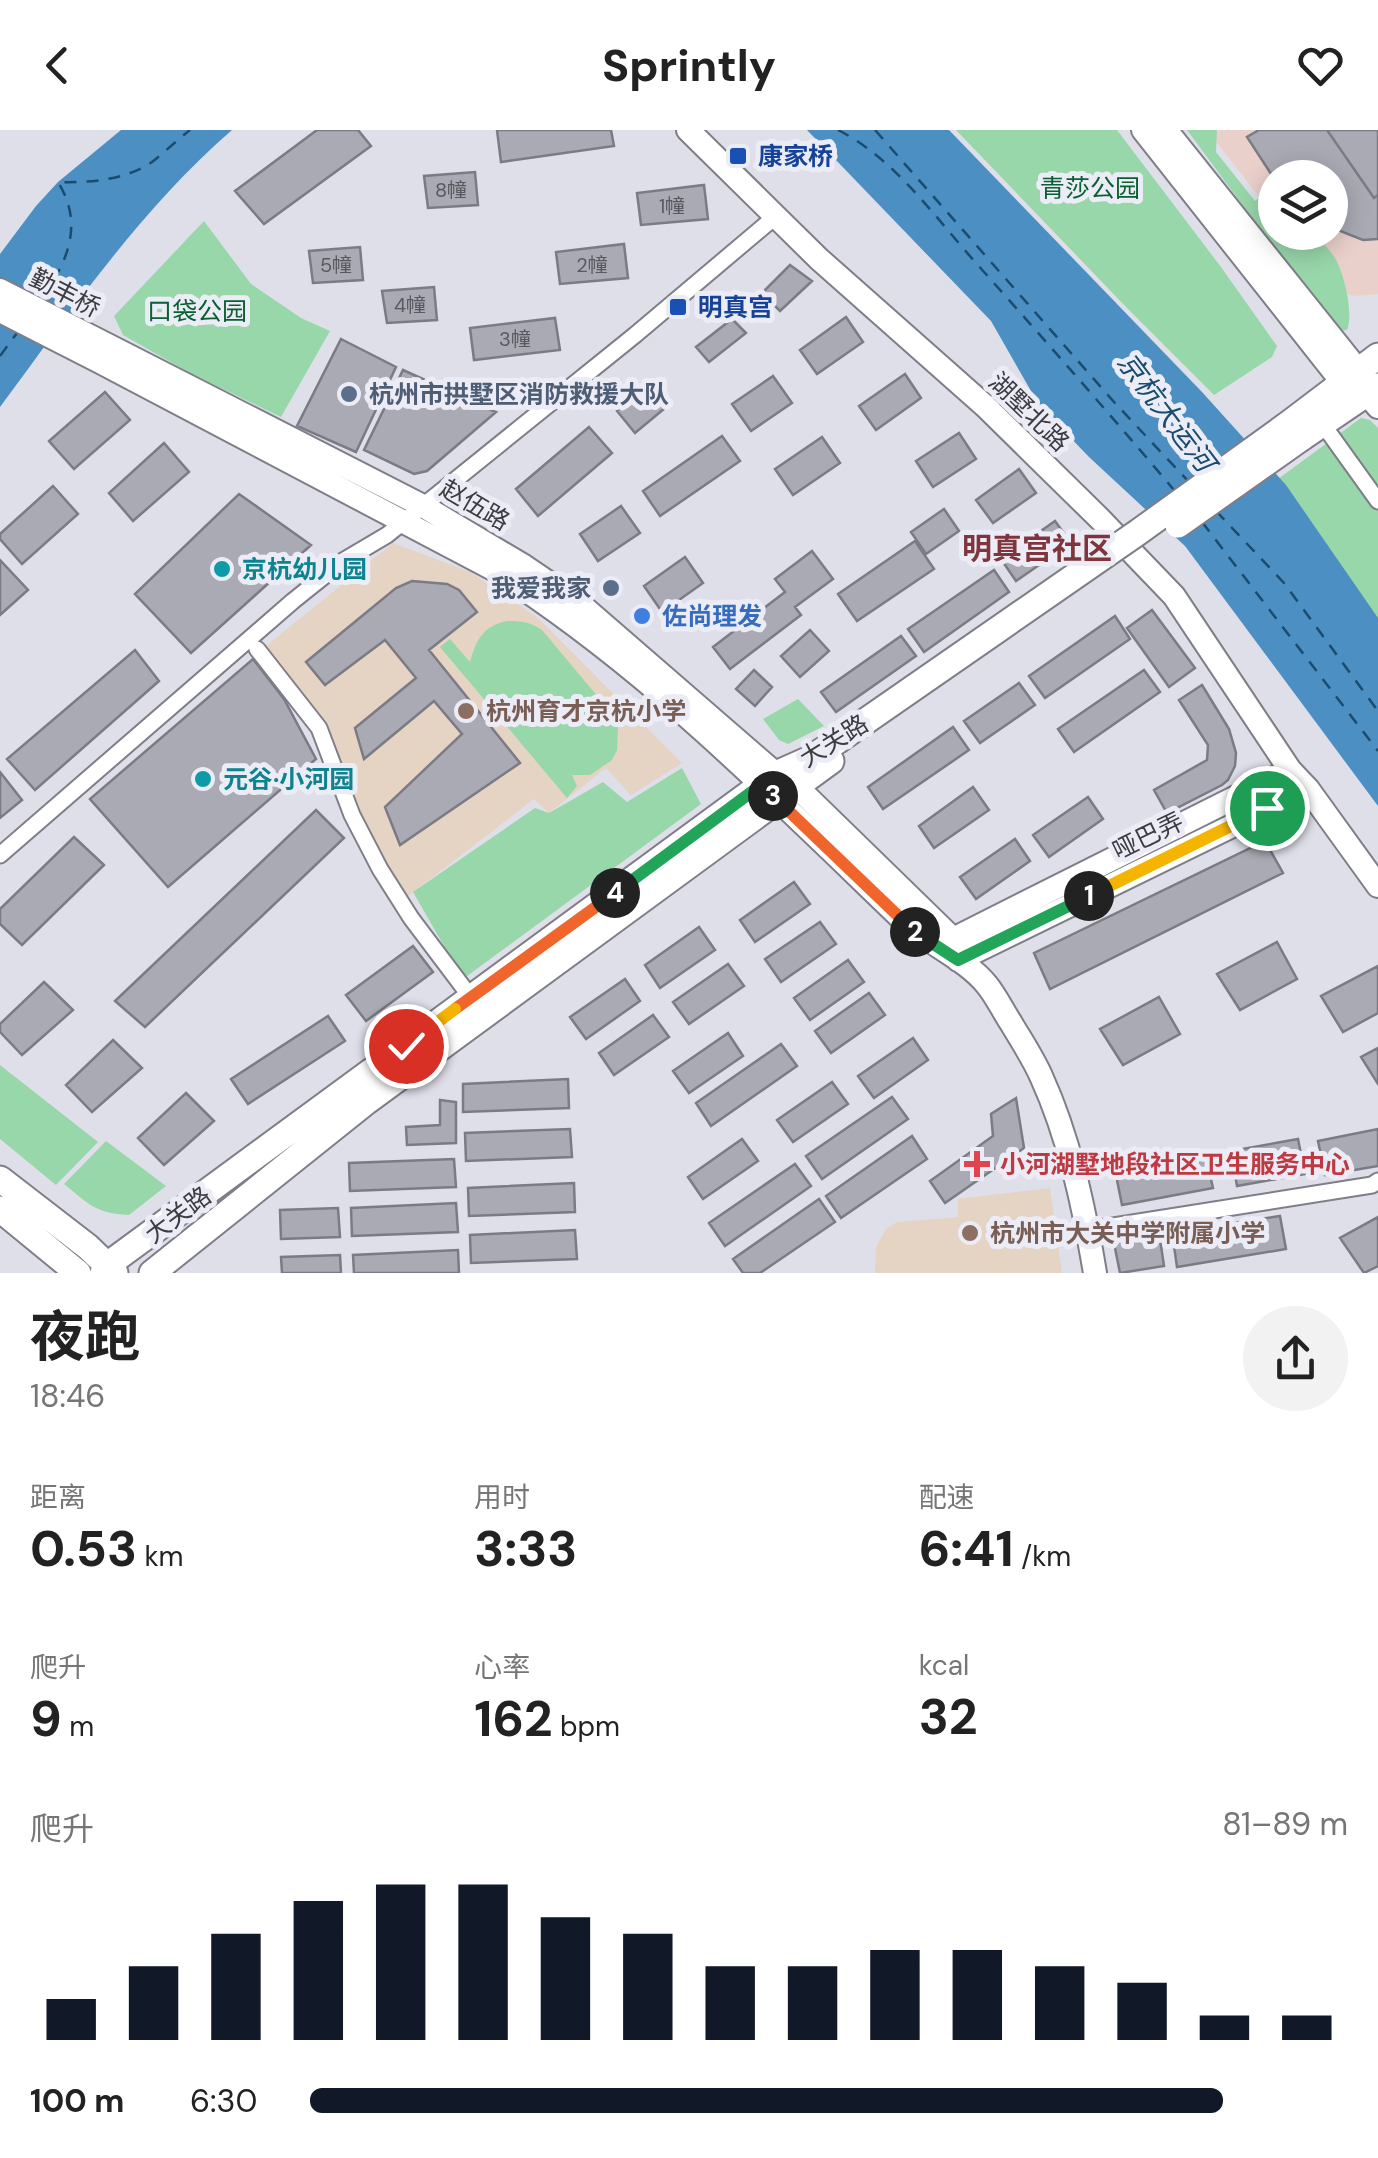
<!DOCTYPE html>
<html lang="zh">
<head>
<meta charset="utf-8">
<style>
	body { margin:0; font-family:"DM Sans","Noto Sans SC",sans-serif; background:#f2f2f2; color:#222; height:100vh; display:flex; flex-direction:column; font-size:38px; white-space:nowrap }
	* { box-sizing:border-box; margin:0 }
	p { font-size:32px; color:#767676 }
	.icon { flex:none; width:55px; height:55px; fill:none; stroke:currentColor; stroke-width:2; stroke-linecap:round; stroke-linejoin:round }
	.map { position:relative; height:1143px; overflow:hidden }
	.sheet { display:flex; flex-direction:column; background:#fff; flex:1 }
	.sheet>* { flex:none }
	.controls { position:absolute; left:1258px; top:30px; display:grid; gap:20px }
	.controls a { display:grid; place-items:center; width:90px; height:90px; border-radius:50%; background:#fff; box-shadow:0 5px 25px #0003; font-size:50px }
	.pin { position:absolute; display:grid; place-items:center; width:85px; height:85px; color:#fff; margin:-42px; border:5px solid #fff; border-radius:50%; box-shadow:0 2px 10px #0007 }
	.km { position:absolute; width:50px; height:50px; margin:-25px; border-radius:50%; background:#222; color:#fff; font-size:28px; line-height:50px; text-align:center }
	.round { display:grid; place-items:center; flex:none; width:105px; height:105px; border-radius:52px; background:#f2f2f2 }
	.summary { display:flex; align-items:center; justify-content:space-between; height:170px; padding:0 30px }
	h1 { font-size:55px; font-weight:700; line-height:75px }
	.figures { display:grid; grid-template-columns:repeat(3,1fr); gap:15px; height:170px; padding:10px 30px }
	.figures div { display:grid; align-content:center }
	.figures b { font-size:50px; font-weight:700 }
	.figures small { font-size:28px; font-weight:400 }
	.figures p { font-size:28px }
	.chart { height:280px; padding:20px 30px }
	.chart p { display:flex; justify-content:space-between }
	.chart svg { width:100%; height:180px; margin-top:10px; stroke:#111827; stroke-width:6 }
	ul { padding:0 30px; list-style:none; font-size:32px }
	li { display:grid; grid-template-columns:160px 120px 1fr; align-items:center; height:75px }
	li i { height:25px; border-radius:12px; background:#111827 }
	header { display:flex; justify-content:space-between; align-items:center; height:130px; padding:0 30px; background:#fff; font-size:45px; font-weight:700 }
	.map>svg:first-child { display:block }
	.commercial { fill:#ead0cb }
	.education { fill:#e5d3c3 }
	.green { fill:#98d7aa }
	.water { fill:#4c8fc3 }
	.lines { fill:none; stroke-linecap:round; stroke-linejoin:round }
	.ferry { stroke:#1a4c70; stroke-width:2.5; stroke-dasharray:12 10; stroke-linecap:butt }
	.building { fill:#aaaab4; stroke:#7b7b85; stroke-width:2.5 }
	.street-casing { stroke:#7f7e88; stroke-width:19 }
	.secondary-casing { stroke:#7f7e88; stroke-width:26 }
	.primary-casing { stroke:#7f7e88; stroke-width:29 }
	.street { stroke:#fff; stroke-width:15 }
	.secondary { stroke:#fff; stroke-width:22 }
	.primary { stroke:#fff; stroke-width:25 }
	.primary-bridge-casing { stroke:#7f7e88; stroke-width:29; stroke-linecap:butt }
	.primary-bridge { stroke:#fff; stroke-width:25 }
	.split-1-casing { stroke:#fff; stroke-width:20 }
	.split-2-casing { stroke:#fff; stroke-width:20 }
	.split-3-casing { stroke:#fff; stroke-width:20 }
	.split-4-casing { stroke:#fff; stroke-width:20 }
	.split-5-casing { stroke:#fff; stroke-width:20 }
	.split-6-casing { stroke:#fff; stroke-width:20 }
	.split-1 { stroke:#f5b400; stroke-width:12 }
	.split-2 { stroke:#22a559; stroke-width:12 }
	.split-3 { stroke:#f0652b; stroke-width:12 }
	.split-4 { stroke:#22a559; stroke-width:12 }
	.split-5 { stroke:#f0652b; stroke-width:12 }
	.split-6 { stroke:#f5b400; stroke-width:12 }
	.transit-dot { fill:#1a4fb4; stroke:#ececf7; stroke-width:4 }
	.service-dot { fill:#5c6f8a; stroke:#ececf7; stroke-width:4 }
	.culture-dot { fill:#0f9aa8; stroke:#ececf7; stroke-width:4 }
	.shop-dot { fill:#3f7fe0; stroke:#ececf7; stroke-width:4 }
	.education-dot { fill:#8d6e63; stroke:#ececf7; stroke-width:4 }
	.health-dot { fill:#e0444e; stroke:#ececf7; stroke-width:4 }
	.labels { text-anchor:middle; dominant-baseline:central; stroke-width:10; stroke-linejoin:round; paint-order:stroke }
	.number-label { font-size:20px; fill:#58585e }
	.transit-label { font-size:25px; font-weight:bold; fill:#164399; stroke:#ececf7; text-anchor:start }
	.park-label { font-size:25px; fill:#096031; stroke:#ececf7 }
	.street-label { font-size:25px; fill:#3c3c41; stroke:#ececf7 }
	.service-label { font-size:25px; font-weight:bold; fill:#4e5e75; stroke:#ececf7; text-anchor:start }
	.culture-label { font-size:25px; font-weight:bold; fill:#0d838f; stroke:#ececf7; text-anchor:start }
	.shop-label { font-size:25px; font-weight:bold; fill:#366cbe; stroke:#ececf7; text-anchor:start }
	.education-label { font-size:25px; font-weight:bold; fill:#785e54; stroke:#ececf7; text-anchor:start }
	.health-label { font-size:25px; font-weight:bold; fill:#be3a42; stroke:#ececf7; text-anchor:start }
	.water-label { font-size:28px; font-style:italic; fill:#1a4c70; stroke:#ececf7 }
	.quarter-label { font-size:30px; font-weight:bold; fill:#7e363c; stroke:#ececf7 }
</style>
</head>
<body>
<header><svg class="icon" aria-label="back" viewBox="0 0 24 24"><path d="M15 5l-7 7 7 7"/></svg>Sprintly<svg class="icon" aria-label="heart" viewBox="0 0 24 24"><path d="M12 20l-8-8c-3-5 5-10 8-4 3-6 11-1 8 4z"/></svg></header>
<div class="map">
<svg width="1378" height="1143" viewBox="0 0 1378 1143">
	<rect width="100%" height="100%" fill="#dfdfea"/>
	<path class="commercial" d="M1207,0H1378V164L1355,166L1333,161L1287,103L1330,102V48H1275V87Z"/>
	<path class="education" d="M393,413L470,442L538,488L682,633L631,665L606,638L549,683L534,669L403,770L292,561L265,517Z
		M1050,1058L1062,1143H875L876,1117L886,1099L897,1092L958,1087V1069Z"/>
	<path class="green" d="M956,0H1117L1221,137L1277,216L1272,227L1214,265L1127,178Z
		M1187,0H1217L1216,22L1255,71L1271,59L1275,63V102L1313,103C1320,111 1329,118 1335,128C1344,143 1354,184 1347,200L1336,201Z
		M204,91L251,154L301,188L330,201L281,287L190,243L123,205L114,186Z
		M1361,288L1370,290L1378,298V500L1274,352Z
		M507,491C520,491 531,492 542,500L614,586L618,598L617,620L612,630L590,645H572L577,656L567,668L440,517L450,509L470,532C476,510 483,496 507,491Z
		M798,569L824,596L788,614L779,610L763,589Z
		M682,638L701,674L463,849L413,762L535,678L549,683L603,652L627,672Z
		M0,935L98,1012L56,1055L0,1009Z
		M106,1011L166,1056L129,1085C95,1083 90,1075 64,1054Z"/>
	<path class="water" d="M121,0H232C140,80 72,180 0,277V124L36,76L58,52Z
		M807,0H949L1202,262L1286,355L1378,488V676L1185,416L1089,327L1039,275L991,191Z"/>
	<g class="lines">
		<path class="ferry" d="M838,0C895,29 934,86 976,133C1043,208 1109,283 1174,360
			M875,0L1114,272L1190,353
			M42,168C68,131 84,94 58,52C89,53 126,50 152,32C165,22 177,10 190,0
			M0,226L17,203
			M1216,381L1284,453L1378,581
			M1202,392L1378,621"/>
	</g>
	<path class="building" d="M317,0H358L371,16L264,94L235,61Z
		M497,0H611L614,16L501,32Z
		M1259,0H1378V109L1363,110L1330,97V48H1275V50L1247,7Z
		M1327,0H1378V65L1374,68Z
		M475,42L478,75L428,78L424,46Z
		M704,55L708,89L641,95L637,63Z
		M624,114L628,148L560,154L556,122Z
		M360,117L363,150L313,153L309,121Z
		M790,135L812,151L780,181L762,163Z
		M434,157L437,190L387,193L382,161Z
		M846,187L863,212L817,244L800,220Z
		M555,188L560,220L474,230L470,198Z
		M732,189L746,203L709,232L696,217Z
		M341,209L396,237L356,322L297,296Z
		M403,240L496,282L427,341L414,344L364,320Z
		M905,244L921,268L876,300L859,276Z
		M773,246L792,273L751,301L732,274Z
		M652,251L671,273L635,303L617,281Z
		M105,262L130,290L74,339L49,311Z
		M589,297L612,323L538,386L516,359Z
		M959,303L976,329L933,357L916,331Z
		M722,306L740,331L660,386L643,361Z
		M822,307L840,333L793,365L775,339Z
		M164,313L189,342L133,391L109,363Z
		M1019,339L1036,363L993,393L976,370Z
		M53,356L78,384L22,434L0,409V404Z
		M239,364L311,415L191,523L135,464Z
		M621,376L640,403L598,431L580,404Z
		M944,379L959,401L926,424L911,402Z
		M1055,391L1071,413L1016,451L1001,429Z
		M915,411L934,439L857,491L838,464Z
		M812,421L833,449L795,477L801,485L730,539L713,517L785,462L775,449Z
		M685,427L703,453L662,482L644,456Z
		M0,430L28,460L0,485Z
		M994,440L1009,462L924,522L908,499Z
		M412,451L447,454L459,460L477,482L429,520L520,633L400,715L385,677L462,604L434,571L364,629L355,598L416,548L385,510L325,555L306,532L396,458Z
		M1152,480L1195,538L1169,557L1127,498Z
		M1115,486L1130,509L1045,568L1029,546Z
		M810,500L829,521L800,547L781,526Z
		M901,506L916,526L836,582L821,562Z
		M135,520L159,551L35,660L7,629Z
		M253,529L284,569L316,629L168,757L90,669Z
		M754,540L772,557L755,576L736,559Z
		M1144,540L1160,562L1074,622L1058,599Z
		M1019,553L1035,575L980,613L964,591Z
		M1202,555L1229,599L1236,623L1235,636L1228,650L1222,655L1167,683L1154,660L1207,630L1208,615L1179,570Z
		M953,597L969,620L883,679L868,657Z
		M0,642L22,670L0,688Z
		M973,657L989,680L934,718L919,696Z
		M1088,667L1103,689L1049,727L1033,705Z
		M316,680L344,708L145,897L115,871Z
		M74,707L104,735L22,815L0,794V779Z
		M1015,709L1030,731L976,769L960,747Z
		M1265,711L1283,743L1050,859L1034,823Z
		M794,752L810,774L755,812L740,790Z
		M820,792L836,814L781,852L765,829Z
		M699,797L715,820L660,858L645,835Z
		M1277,812L1297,849L1240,880L1217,844Z
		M413,816L433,842L366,891L346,865Z
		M848,830L864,852L810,890L794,868Z
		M728,834L744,856L689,894L673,872Z
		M1378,836V883L1343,902L1321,866Z
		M625,849L640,871L586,909L570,887Z
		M44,852L73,880L22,925L0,902V894Z
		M869,863L885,885L831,923L815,901Z
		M1159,867L1180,904L1123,935L1100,899Z
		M653,885L669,907L614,945L599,923Z
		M328,886L345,911L248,974L231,949Z
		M728,903L743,926L689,963L673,941Z
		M913,908L928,930L874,968L858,946Z
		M113,910L142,938L92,982L66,955Z
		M781,914L797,936L711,996L696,973Z
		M1378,918V954L1361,927Z
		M568,949L569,978L463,982V954Z
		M832,952L848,974L793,1012L777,990Z
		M186,963L214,991L164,1035L138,1008Z
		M892,967L908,989L822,1049L806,1026Z
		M1016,968L1024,1018L945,1073L930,1051L993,1006L991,984Z
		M440,970L456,972V1013L407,1015L406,997L440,995Z
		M570,999L572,1027L466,1031L465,1003Z
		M1378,999V1036L1325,1045L1318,1011Z
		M912,1006L927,1029L841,1088L826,1066Z
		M742,1009L758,1031L703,1069L688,1047Z
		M1298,1009L1305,1044L1237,1056L1231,1021Z
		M1205,1023L1213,1058L1122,1075L1115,1040Z
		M454,1029L456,1057L350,1061L349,1033Z
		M795,1034L811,1056L725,1116L709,1093Z
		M574,1053L575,1082L469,1086L468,1058Z
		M819,1069L835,1092L760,1143H743L733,1129Z
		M456,1073L458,1102L352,1106L351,1078Z
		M338,1078L340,1107L281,1109L280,1080Z
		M1280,1086L1286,1119L1177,1137L1172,1102Z
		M1378,1087V1136L1364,1143L1340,1108Z
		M575,1100L577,1129L471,1133L470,1105Z
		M1159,1102L1164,1136L1120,1143L1113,1108Z
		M458,1120L459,1143H354L353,1125Z
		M340,1125L341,1143H282L281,1127Z"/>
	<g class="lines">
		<defs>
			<path id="street" d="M1322,293L1378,371
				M257,519L319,598L352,685L380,739L411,788L463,857
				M0,725L293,471L343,431L387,405L635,205L776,86
				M1088,1100L1372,1055L1378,1051"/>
			<path id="secondary" d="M688,0L819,129L985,276L1100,389L1174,466L1290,640L1308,659L1378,756
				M1143,0L1342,252L1359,260
				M1166,0L1358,240L1367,264L1378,277
				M0,160L423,376L524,436L580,474L776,644L797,657L953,809L958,830
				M0,181L100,232L495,440C646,536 774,666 903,790C928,814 965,828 987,855C996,866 1003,881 1011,893C1021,910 1033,928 1041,946C1069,1007 1084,1077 1095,1143
				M953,809L1290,640
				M958,830L1308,659"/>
			<path id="primary" d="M1287,295L1378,226
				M1300,309L1378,256
				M0,1049L88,1117L115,1143
				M0,1079L78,1143
				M103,1143L106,1136L776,644L810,629L837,611
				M152,1143L366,972L831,631"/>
		</defs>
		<use href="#street" class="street-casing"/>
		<use href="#secondary" class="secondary-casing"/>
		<use href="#primary" class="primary-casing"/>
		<use href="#street" class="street"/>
		<use href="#secondary" class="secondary"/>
		<use href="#primary" class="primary"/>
		<defs>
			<path id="primary-bridge" d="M1178,395L1300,309
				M837,611L1137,403L1287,295"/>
		</defs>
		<use href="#primary-bridge" class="primary-bridge-casing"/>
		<use href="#primary-bridge" class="primary-bridge"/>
	</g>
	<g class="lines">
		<defs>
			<path id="split-1" d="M1089,766L1267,678"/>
			<path id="split-2" d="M915,802L958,830L1089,766"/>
			<path id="split-3" d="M773,666L915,802"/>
			<path id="split-4" d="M615,763L761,655L773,666"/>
			<path id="split-5" d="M455,879L615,763"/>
			<path id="split-6" d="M406,916L455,879"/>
		</defs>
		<use href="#split-1" class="split-1-casing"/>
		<use href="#split-2" class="split-2-casing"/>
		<use href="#split-3" class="split-3-casing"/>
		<use href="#split-4" class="split-4-casing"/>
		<use href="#split-5" class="split-5-casing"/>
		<use href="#split-6" class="split-6-casing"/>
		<use href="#split-1" class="split-1"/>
		<use href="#split-2" class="split-2"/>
		<use href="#split-3" class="split-3"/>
		<use href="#split-4" class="split-4"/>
		<use href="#split-5" class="split-5"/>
		<use href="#split-6" class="split-6"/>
	</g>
	<g class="transit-dot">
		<rect x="728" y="16" width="20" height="20" rx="5"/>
		<rect x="668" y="167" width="20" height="20" rx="5"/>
	</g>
	<g class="service-dot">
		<circle cx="349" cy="264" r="10"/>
		<circle cx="611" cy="458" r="10"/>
	</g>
	<g class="culture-dot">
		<circle cx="222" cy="439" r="10"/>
		<circle cx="203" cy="649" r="10"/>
	</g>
	<circle class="shop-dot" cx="642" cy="486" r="10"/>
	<g class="education-dot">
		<circle cx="466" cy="581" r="10"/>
		<circle cx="970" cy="1103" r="10"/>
	</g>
	<path class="health-dot" d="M972 1019h10v10h10v10h-10v10h-10v-10h-10v-10h10z"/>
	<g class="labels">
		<g class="number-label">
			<text x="451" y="60">8幢</text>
			<text x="672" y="76">1幢</text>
			<text x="336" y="135">5幢</text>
			<text x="592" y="135">2幢</text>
			<text x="410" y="175">4幢</text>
			<text x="515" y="209">3幢</text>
		</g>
		<g class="transit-label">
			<text x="758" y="26">康家桥</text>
			<text x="698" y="177">明真宫</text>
		</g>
		<g class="park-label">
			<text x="1090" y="58">青莎公园</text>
			<text x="197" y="181">口袋公园</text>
		</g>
		<g class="street-label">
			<text transform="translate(65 163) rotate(27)">勤丰桥</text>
			<text transform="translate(1029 282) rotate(44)">湖墅北路</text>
			<text transform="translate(475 375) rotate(30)">赵伍路</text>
			<text transform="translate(834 611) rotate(-32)">大关路</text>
			<text transform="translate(1148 706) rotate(-26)">哑巴弄</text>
			<text transform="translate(178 1085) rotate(-37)">大关路</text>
		</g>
		<g class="service-label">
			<text x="369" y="264">杭州市拱墅区消防救援大队</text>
			<text x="591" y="458" text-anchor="end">我爱我家</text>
		</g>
		<g class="culture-label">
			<text x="242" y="439">京杭幼儿园</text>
			<text x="223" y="649">元谷·小河园</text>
		</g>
		<g class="shop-label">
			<text x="662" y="486">佐尚理发</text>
		</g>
		<g class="education-label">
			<text x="486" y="581">杭州育才京杭小学</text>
			<text x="990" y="1103">杭州市大关中学附属小学</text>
		</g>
		<g class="health-label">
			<text x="1000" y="1034">小河湖墅地段社区卫生服务中心</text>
		</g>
		<g class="water-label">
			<text transform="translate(1166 282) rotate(53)">京杭大运河</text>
		</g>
		<g class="quarter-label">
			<text x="1037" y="418">明真宫社区</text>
		</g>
	</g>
</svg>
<div class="controls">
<a><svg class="icon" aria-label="layers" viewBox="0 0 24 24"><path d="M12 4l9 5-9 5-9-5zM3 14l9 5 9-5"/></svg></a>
</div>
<div class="pin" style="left:1267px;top:678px;background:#1e9e55"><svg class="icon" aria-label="arrive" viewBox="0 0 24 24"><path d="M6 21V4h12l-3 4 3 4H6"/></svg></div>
<div class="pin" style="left:406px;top:916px;background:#d93025"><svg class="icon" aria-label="check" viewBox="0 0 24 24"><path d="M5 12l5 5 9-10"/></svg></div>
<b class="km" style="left:1089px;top:766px">1</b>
<b class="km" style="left:915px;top:802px">2</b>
<b class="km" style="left:773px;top:666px">3</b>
<b class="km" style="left:615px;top:763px">4</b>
</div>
<section class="sheet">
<div class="summary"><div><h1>夜跑</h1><p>18:46</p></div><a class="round"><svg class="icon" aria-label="share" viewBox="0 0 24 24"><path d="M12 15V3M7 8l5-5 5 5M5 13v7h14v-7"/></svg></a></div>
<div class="figures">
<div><p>距离</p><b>0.53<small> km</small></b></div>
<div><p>用时</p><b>3:33</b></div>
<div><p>配速</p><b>6:41<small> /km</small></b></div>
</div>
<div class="figures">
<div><p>爬升</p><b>9<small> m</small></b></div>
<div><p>心率</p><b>162<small> bpm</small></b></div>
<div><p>kcal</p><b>32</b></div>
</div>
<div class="chart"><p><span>爬升</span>81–89 m</p>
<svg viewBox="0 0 160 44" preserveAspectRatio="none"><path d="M5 44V34M15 44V26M25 44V18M35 44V10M45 44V6M55 44V6M65 44V14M75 44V18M85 44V26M95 44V26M105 44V22M115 44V22M125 44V26M135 44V30M145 44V38M155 44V38"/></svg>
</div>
<ul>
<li><b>100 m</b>6:30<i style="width:88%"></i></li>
</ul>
</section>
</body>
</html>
